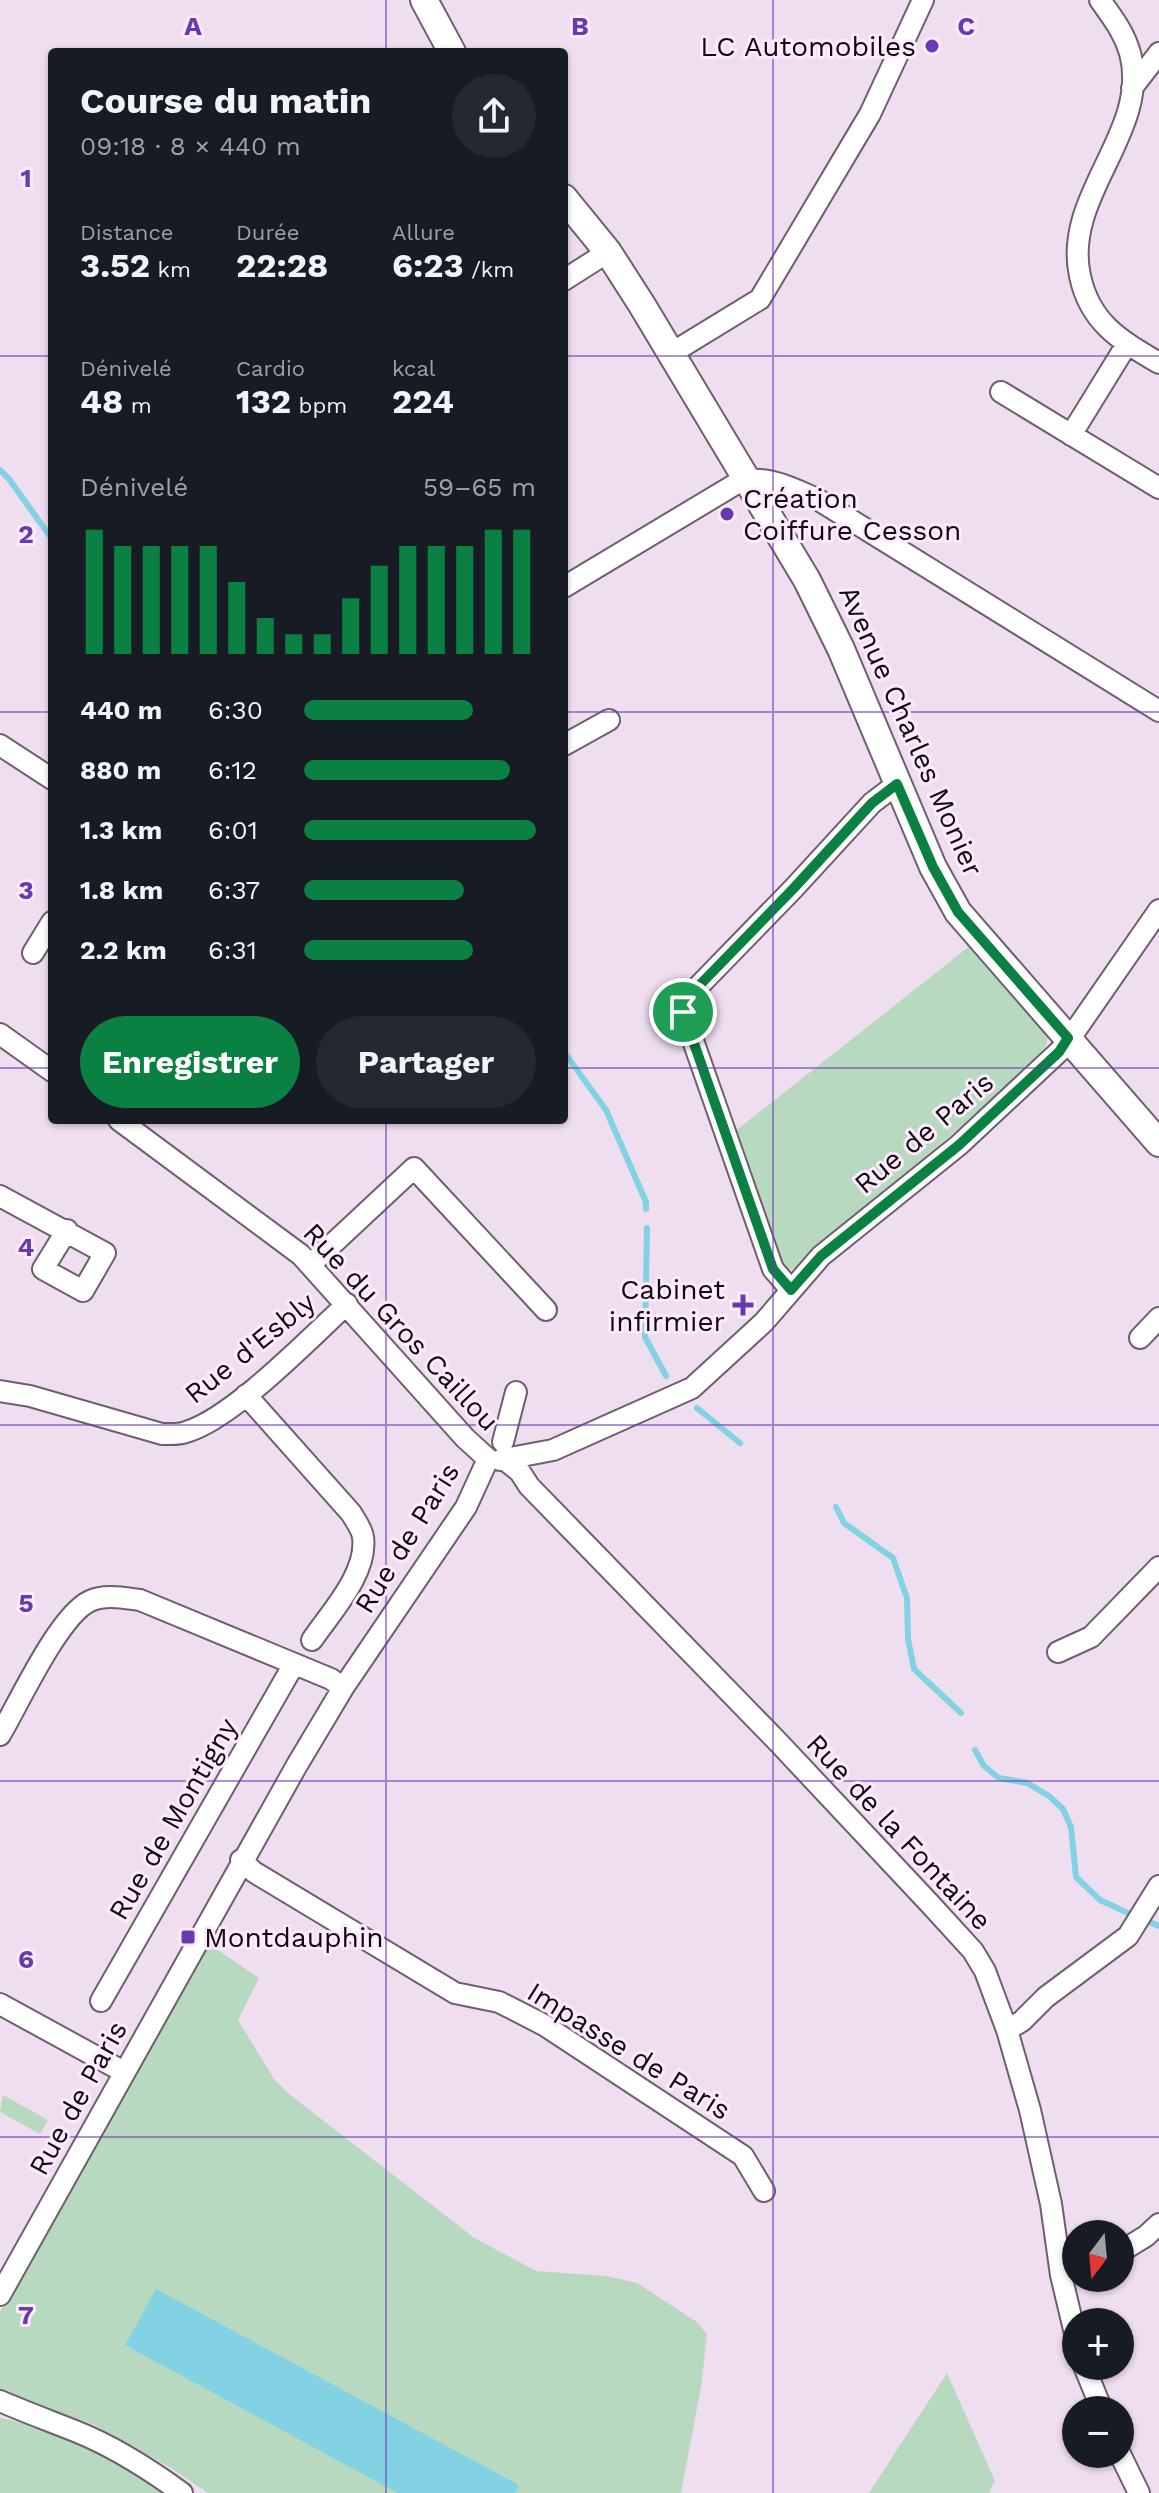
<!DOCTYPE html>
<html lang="fr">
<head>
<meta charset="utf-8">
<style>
	body { margin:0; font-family:"Work Sans",sans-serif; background:#242831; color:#f1f3f6; height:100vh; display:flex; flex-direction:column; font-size:30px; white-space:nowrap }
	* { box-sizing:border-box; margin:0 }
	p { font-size:26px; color:#9ea1a6 }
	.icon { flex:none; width:44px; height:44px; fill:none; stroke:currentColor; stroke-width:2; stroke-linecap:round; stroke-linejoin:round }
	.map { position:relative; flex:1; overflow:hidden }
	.panel { position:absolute; left:48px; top:48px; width:520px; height:1076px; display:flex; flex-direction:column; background:#171b24; border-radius:8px; box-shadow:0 2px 6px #0004 }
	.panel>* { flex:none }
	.needle { width:52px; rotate:196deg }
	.controls { position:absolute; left:1062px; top:2220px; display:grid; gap:16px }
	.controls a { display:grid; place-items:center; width:72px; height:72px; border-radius:50%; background:#171b24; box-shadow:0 2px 6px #0004; font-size:40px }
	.pin { position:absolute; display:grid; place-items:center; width:68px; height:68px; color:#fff; margin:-34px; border:4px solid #fff; border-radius:50%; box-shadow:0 2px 8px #0007 }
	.round { display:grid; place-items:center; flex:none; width:84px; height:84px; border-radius:42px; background:#242831 }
	.overview { display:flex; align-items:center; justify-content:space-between; height:136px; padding:0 32px }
	h1 { font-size:36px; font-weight:700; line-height:60px }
	.metrics { display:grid; grid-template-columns:repeat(3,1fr); gap:12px; height:136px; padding:8px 32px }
	.metrics div { display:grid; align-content:center }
	.metrics b { font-size:34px; font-weight:700 }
	.metrics small { font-size:22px; font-weight:400 }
	.metrics p { font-size:22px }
	.chart { height:224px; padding:16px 32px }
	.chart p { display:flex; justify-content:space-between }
	.chart svg { width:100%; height:144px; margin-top:8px; stroke:#0b8043; stroke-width:6 }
	.action { display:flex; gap:16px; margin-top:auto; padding:16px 32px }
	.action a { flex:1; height:92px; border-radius:48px; background:#0b8043; color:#fff; font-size:32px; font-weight:700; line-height:92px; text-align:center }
	.action a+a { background:#242831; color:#f1f3f6 }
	ul { padding:0 32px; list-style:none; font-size:26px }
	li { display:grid; grid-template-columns:128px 96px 1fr; align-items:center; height:60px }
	li i { height:20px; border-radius:10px; background:#0b8043 }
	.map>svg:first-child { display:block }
	.green { fill:#b7d9bf }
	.water { fill:#83d2e4 }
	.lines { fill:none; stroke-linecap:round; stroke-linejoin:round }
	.stream { stroke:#83d2e4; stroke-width:6 }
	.minor-casing { stroke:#6e5f6f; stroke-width:24 }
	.tertiary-casing { stroke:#6e5f6f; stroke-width:30 }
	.minor { stroke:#fff; stroke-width:20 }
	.tertiary { stroke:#fff; stroke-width:26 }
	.route-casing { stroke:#fff; stroke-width:16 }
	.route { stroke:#0b8043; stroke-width:10 }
	.grid { fill:none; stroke:#673ab2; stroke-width:2; stroke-opacity:0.55 }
	.poi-dot { fill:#673ab2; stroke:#fdeafd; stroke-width:3 }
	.labels { text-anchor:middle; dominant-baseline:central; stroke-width:6; stroke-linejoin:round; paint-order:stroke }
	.poi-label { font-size:28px; fill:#110b11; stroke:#fdeafd; text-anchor:end }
	.street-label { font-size:28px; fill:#110b11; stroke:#fdeafd }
	.grid-label { font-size:26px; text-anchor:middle; font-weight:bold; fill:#673ab2; stroke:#fdeafd; stroke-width:6; stroke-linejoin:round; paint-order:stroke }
</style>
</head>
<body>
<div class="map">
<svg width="1159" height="2493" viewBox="0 0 1159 2493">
	<rect width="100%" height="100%" fill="#efddf0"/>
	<path class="green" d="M975,942L1049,1034L1045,1048L1033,1064L796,1268L790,1270L782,1265L733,1133Z
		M207,1943L259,1978L238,2020L274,2079L289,2094L473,2237L536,2271L606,2276L637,2283L697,2322L707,2334L701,2387L681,2493H208L168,2466L93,2424L0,2393V2312Z
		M3,2095L48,2120L40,2134L0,2112Z
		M947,2373L995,2481L989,2493H869Z
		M0,2418C61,2428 117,2461 168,2493H0Z"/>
	<path class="water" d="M156,2289L519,2485L515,2493H398L125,2345Z"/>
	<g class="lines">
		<path class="stream" d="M0,470L9,479L52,539
			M564,1052L606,1110L646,1202V1209
			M647,1228L645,1337L666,1376
			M697,1408L740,1443
			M836,1507L844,1523L893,1558L907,1598L908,1639L914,1669L961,1713
			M975,1750L984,1766L999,1778L1027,1783L1049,1796L1063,1809L1071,1827L1076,1877L1100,1900L1128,1913
			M1149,1922L1159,1926"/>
		<defs>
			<path id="minor" d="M1100,0C1112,17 1124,32 1130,53C1151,132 1062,195 1080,276C1090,323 1120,340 1159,363
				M1132,88L1159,53
				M564,280L608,252
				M670,354L760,299L870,114L923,0
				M1001,392L1159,488
				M1071,435L1127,344
				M564,587L734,485C760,471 792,488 817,499L1159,711
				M0,745L52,779
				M564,745L609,720
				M33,953L52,922
				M0,1034L52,1071
				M119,1120L301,1255L465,1438L488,1459
				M0,1196L105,1253L83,1291L43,1269L67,1230
				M310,1265L414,1168L546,1310
				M791,1290L773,1269L683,1012L689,996L793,889L872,803L897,784
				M1140,1338L1159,1318
				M0,1391L30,1396L162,1434C170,1434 178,1435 186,1432C233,1418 309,1339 347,1304
				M246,1395L351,1513C355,1520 362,1529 363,1537C368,1573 331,1612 312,1640
				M503,1442L516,1392
				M500,1460L553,1450L692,1388L764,1322L821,1256L959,1145L1064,1047L1159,910
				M505,1460L520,1472L529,1486L778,1742L931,1905L973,1951L985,1971L1007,2030L1030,2110L1051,2204L1061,2275L1076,2338
				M1058,1652L1091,1637L1159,1567
				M0,1735C19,1703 59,1615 90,1601C105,1594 124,1598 140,1600L331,1679L343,1688
				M241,1860L254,1872L455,1993L499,2002L544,2025L743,2156L764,2191
				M101,2001L294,1664
				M0,2004L124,2072
				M1007,2030L1022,2021L1046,1997L1128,1936L1159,1886
				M1120,2252L1146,2236L1159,2224
				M0,2295L297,1765L343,1688L466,1507L488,1459
				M1084,2366L1102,2410
				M0,2401C25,2412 50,2421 75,2431C113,2446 149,2469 182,2493
				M1120,2454L1139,2493"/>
			<path id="tertiary" d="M424,0L452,52
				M564,198L608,252L642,305L807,580L841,649L933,867L958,912L1159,1143"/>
		</defs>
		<use href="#minor" class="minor-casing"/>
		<use href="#tertiary" class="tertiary-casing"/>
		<use href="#minor" class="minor"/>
		<use href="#tertiary" class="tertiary"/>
	</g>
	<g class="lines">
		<defs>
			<path id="route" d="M897,784L933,867L958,912L1068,1038L1059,1052L959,1145L821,1256L791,1290L773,1269L683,1012L689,996L793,889L872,803Z"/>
		</defs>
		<use href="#route" class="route-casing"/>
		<use href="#route" class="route"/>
	</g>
	<path class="grid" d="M386,0V52M773,0V2493M0,356H52M564,356H1159M0,712H52M564,712H1159M0,1068H52M564,1068H1159M386,1120V2493M0,1425H1159M0,1781H1159M0,2137H1159"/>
	<g class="poi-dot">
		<circle cx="932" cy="46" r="8"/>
		<circle cx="727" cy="514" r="8"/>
		<path d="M739 1293h8v8h8v8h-8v8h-8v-8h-8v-8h8z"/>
		<rect x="180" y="1929" width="16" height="16" rx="4"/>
	</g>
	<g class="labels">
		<g class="poi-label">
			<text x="916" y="46">LC Automobiles</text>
			<text x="743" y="498" text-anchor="start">Création<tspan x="743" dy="32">Coiffure Cesson</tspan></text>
			<text x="725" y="1289">Cabinet<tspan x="725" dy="32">infirmier</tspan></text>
			<text x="204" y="1937" text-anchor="start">Montdauphin</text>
		</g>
		<g class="street-label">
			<text transform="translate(911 731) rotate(66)">Avenue Charles Monier</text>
			<text transform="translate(924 1133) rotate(-40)">Rue de Paris</text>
			<text transform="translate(401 1327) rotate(47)">Rue du Gros Caillou</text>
			<text transform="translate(250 1348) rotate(-39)">Rue d'Esbly</text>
			<text transform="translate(407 1538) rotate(-58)">Rue de Paris</text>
			<text transform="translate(173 1819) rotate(-60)">Rue de Montigny</text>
			<text transform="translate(899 1832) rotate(47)">Rue de la Fontaine</text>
			<text transform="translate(629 2051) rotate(32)">Impasse de Paris</text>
			<text transform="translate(78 2098) rotate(-61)">Rue de Paris</text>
		</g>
	</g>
	<g class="grid-label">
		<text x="193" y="35">A</text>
		<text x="580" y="35">B</text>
		<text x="966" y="35">C</text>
		<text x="26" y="187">1</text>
		<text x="26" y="543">2</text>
		<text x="26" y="899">3</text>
		<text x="26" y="1256">4</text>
		<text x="26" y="1612">5</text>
		<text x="26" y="1968">6</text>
		<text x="26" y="2324">7</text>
	</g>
</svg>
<div class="controls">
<a><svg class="needle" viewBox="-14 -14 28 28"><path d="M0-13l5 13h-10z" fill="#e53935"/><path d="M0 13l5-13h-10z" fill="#9ea1a6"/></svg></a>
<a>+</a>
<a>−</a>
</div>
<div class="pin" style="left:683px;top:1012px;background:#1e9e55"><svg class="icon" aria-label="arrive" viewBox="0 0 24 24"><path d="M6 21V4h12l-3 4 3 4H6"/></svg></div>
<section class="panel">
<div class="overview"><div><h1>Course du matin</h1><p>09:18 · 8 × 440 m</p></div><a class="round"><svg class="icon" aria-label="share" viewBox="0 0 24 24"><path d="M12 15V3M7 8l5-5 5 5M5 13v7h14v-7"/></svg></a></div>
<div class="metrics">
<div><p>Distance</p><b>3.52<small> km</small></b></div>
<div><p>Durée</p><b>22:28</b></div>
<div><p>Allure</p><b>6:23<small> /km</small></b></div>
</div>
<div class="metrics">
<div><p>Dénivelé</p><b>48<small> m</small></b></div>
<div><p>Cardio</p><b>132<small> bpm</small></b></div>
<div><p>kcal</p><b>224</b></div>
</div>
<div class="chart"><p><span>Dénivelé</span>59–65 m</p>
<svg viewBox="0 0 160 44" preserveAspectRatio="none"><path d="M5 44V6M15 44V11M25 44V11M35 44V11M45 44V11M55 44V22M65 44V33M75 44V38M85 44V38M95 44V27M105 44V17M115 44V11M125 44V11M135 44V11M145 44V6M155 44V6"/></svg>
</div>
<ul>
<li><b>440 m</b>6:30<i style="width:73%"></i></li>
<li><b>880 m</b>6:12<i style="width:89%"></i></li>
<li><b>1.3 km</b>6:01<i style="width:100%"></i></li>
<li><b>1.8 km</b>6:37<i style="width:69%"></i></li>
<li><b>2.2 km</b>6:31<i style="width:73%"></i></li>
</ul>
<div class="action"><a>Enregistrer</a><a>Partager</a></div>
</section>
</div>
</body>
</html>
